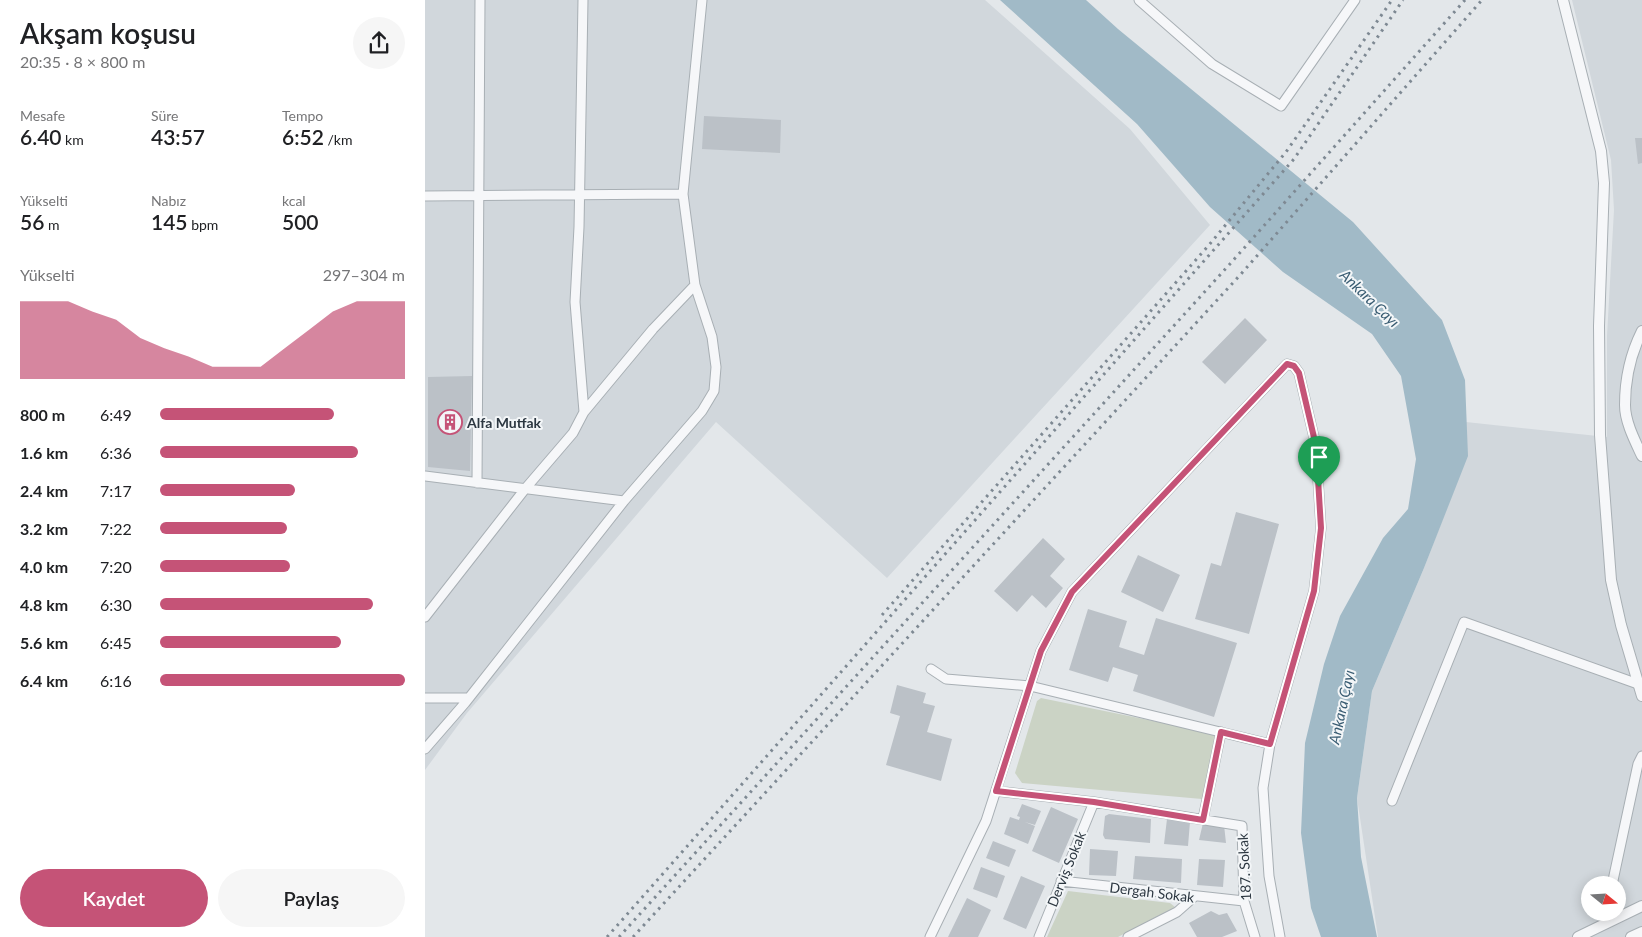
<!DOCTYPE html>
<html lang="tr">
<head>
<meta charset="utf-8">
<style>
	body { margin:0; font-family:Lato,sans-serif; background:#f6f6f6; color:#202124; height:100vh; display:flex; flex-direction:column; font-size:19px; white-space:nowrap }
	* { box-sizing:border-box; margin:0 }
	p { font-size:16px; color:#757577 }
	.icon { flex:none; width:28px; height:28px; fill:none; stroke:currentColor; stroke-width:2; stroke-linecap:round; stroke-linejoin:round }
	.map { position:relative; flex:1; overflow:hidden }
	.sheet { display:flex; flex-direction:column; background:#fff; width:425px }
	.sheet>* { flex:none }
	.needle { width:32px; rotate:108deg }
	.buttons { position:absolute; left:1156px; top:876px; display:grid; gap:10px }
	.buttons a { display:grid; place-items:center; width:45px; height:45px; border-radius:50%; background:#fff; box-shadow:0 2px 12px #0003; font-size:25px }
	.pin { position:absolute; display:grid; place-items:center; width:42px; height:42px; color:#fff; margin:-51px -21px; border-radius:50% 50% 50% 0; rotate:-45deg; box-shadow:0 0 5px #0007 }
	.pin .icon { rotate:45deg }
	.round { display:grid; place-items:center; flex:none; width:52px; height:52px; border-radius:26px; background:#f6f6f6 }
	.summary { display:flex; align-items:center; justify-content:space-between; height:85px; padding:0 20px }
	h1 { font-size:28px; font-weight:600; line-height:38px }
	.metrics { display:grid; grid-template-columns:repeat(3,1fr); gap:8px; height:85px; padding:5px 20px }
	.metrics div { display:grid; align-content:center }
	.metrics b { font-size:21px; font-weight:600 }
	.metrics small { font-size:14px; font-weight:400 }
	.metrics p { font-size:14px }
	.chart { height:140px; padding:10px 20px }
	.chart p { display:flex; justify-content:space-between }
	.chart svg { width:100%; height:90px; margin-top:5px; fill:#c55377; opacity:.7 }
	.action { display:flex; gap:10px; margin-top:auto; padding:10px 20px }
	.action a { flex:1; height:58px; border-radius:30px; background:#c55377; color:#fff; font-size:20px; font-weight:600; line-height:58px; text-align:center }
	.action a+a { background:#f6f6f6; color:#202124 }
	ul { padding:0 20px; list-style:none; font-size:16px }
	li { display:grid; grid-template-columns:80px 60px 1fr; align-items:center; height:38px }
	li i { height:12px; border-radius:6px; background:#c55377 }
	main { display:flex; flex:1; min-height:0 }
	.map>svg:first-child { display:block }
	.built { fill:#d1d7dc; fill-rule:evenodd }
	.green { fill:#cbd3c5 }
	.water { fill:#a1bac7 }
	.building { fill:#bbc1c7 }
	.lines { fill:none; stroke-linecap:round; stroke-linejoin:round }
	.minor-casing { stroke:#a8afb4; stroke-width:11 }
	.tertiary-casing { stroke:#a8afb4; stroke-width:12 }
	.minor { stroke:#f6f7f9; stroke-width:9 }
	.tertiary { stroke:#f6f7f9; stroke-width:10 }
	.rail { stroke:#7e8993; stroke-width:3; stroke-dasharray:2.5 5; stroke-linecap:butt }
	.route-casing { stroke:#fff; stroke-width:10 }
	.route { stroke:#c55377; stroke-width:6 }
	.labels { text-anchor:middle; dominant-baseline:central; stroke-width:4; stroke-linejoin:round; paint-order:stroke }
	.poi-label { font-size:14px; font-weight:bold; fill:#2c3741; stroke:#f3f6f8; text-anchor:start }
	.street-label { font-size:14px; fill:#2c3741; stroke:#f3f6f8 }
	.water-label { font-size:15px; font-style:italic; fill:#395c72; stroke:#f3f6f8 }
</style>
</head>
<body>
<main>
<section class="sheet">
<div class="summary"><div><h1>Akşam koşusu</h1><p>20:35 · 8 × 800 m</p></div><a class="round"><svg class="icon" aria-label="share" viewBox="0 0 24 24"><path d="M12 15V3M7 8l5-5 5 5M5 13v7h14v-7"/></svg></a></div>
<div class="metrics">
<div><p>Mesafe</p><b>6.40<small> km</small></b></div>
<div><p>Süre</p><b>43:57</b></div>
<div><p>Tempo</p><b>6:52<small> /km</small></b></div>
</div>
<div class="metrics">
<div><p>Yükselti</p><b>56<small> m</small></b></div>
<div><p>Nabız</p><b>145<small> bpm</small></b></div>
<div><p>kcal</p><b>500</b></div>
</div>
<div class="chart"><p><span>Yükselti</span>297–304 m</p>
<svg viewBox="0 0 160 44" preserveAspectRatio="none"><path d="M0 44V6L10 6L20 6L30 11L40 15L50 24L60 29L70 33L80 38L90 38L100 38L110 29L120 20L130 11L140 6L150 6L160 6V44z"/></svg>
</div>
<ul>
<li><b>800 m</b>6:49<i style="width:71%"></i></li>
<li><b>1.6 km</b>6:36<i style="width:81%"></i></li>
<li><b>2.4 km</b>7:17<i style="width:55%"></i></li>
<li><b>3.2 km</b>7:22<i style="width:52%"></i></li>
<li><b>4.0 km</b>7:20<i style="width:53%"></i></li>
<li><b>4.8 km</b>6:30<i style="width:87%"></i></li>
<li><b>5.6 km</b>6:45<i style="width:74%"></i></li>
<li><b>6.4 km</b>6:16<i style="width:100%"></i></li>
</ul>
<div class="action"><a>Kaydet</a><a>Paylaş</a></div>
</section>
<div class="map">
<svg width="1217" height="937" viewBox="0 0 1217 937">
	<rect width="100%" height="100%" fill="#e3e7ea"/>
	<path class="built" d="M0,0H560L705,129L785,225L462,578L291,422L42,713L0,770Z
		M1147,0H1217V937H953L932,798L947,691L999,568L1042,456L1041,422L1182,437V336L1189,210L1186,160ZM1165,885H1192V912H1165Z"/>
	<path class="green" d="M616,698L787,733L790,736L777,799L597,783L590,773L612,701Z
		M643,891L745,903L750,907L693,937H622Z"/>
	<path class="water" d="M575,0H661L693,29L928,222L1017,320L1040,380L1043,456L999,568L947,691L932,798L936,857L952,937H896L886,908L876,833L880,743L899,664L915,616L958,538L983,509L991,459L976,376L947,334L858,272L785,207L712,124Z"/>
	<path class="building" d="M279,116L356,120L355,153L277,149Z
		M1210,138H1217V163L1213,164Z
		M820,318L842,340L800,384L777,362Z
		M47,376L45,471L3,467V377Z
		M811,512L854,524L824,634L770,619L786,563L796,566Z
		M618,538L640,559L625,576L638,588L621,608L607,595L592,612L569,591Z
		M713,555L755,575L738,612L696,592Z
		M663,609L702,621L694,647L719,655L731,618L812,643L789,717L708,691L713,675L688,667L683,682L644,670Z
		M472,685L501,693L498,703L510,706L502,732L527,739L516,781L461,765L475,716L465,713Z
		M597,804L616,811L610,825L600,822L610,826L603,844L579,834L585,817L594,820L595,817L592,816Z
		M626,807L653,819L634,863L607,851Z
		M684,814L726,819L725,843L680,839L678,835L680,816Z
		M742,819L765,822L763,846L739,844Z
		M778,823L799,825L801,843L774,840Z
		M568,841L591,850L584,867L561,858Z
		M665,849L693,851L691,876L664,875Z
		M710,856L757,859L756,883L708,879Z
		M774,859L800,860L798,887L772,885Z
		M556,867L580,876L572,898L548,889Z
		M596,876L620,886L601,929L578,919Z
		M542,898L566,910L553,937H523Z
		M786,911L794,915L802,913L812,931L797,937H772L764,923Z"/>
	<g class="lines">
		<defs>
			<path id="minor" d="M158,0L154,227L150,302L159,412
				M714,0L787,64L856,106L930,0
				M0,196L258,194
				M0,476L199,501
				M52,483L55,0
				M0,617L100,489L148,433L159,412L228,329L270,285
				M506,669L521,679L605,686L845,744
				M0,698H44
				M0,749L40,703L199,501L277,411L289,391L291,367L287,337L270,285L258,194L277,0
				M571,791L669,802L817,826L819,901L830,937
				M967,801L1039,622L1213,684
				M778,819L796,732
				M636,881L819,901
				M1187,885L1213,764L1217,756
				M505,937L561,821L616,651L647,592L862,364L869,366L874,373L891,446L896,528L889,591L845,744L838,788L844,876L855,937
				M614,937L669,802
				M703,937L752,912L769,897"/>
			<path id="tertiary" d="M1138,0L1176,151L1179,183L1174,326L1175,435L1186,580L1196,625L1217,696
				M1217,331C1206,353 1200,380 1200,405C1200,422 1210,441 1217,456
				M1153,937L1217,906
				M1206,937L1217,932"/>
		</defs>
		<use href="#minor" class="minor-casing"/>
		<use href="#tertiary" class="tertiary-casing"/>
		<use href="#minor" class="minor"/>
		<use href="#tertiary" class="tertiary"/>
		<path class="rail" d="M457,615L784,245L861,152L967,0
			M182,937L869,159L978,0
			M194,937L804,265L1040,0
			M208,937L816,274L1057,0"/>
	</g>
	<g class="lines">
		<defs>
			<path id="route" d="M862,364L869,366L874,373L891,446L896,528L889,591L845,744L796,732L778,820L669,802L571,791L616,651L647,592Z"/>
		</defs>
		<use href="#route" class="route-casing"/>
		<use href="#route" class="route"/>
	</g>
	<defs>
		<symbol id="building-ring" viewBox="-11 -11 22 22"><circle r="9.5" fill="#f3f6f8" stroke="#c55377" stroke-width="1.5"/><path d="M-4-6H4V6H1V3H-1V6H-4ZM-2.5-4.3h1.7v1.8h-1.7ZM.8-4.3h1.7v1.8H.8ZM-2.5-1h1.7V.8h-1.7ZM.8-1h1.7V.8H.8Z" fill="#c55377"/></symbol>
	</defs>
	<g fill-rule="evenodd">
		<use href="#building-ring" x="11" y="408" width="28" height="28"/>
	</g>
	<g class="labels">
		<g class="poi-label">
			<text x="42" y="422">Alfa Mutfak</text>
		</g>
		<g class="street-label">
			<text transform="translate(819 867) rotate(-93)">187. Sokak</text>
			<text transform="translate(641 869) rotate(-68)">Derviş Sokak</text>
			<text transform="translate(727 892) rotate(7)">Dergah Sokak</text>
		</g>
		<g class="water-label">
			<text transform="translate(945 298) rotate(44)">Ankara Çayı</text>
			<text transform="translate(916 707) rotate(-78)">Ankara Çayı</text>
		</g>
	</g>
</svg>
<div class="buttons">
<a><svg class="needle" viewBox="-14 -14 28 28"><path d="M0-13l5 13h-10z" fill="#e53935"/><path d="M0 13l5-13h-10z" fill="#757577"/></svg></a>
</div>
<div class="pin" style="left:894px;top:487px;background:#1e9e55"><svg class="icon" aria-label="arrive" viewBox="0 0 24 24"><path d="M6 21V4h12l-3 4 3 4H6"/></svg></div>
</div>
</main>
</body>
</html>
